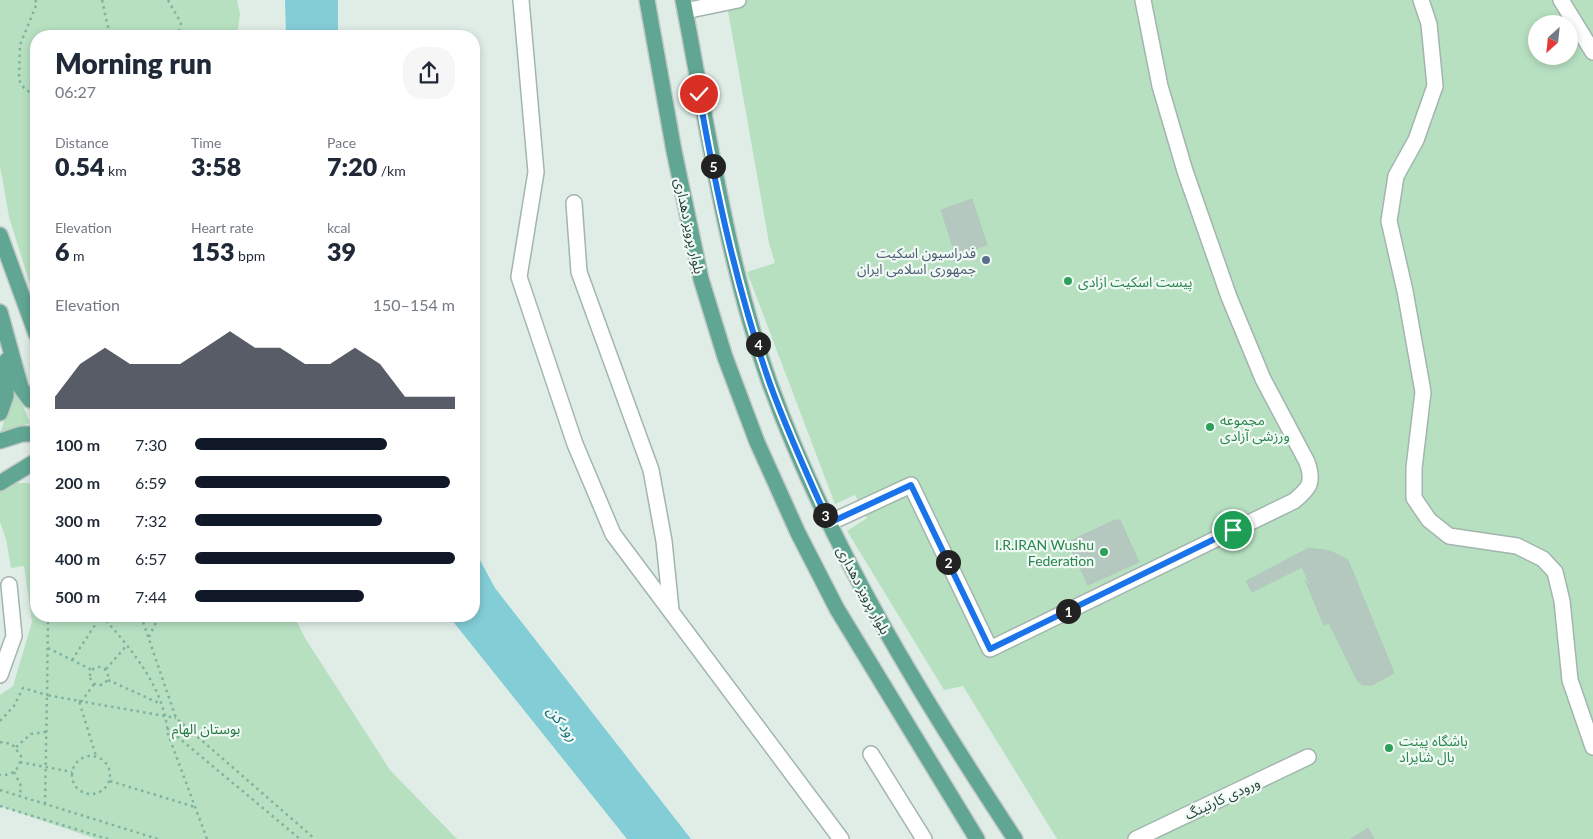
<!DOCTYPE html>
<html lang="en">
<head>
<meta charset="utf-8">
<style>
	body { margin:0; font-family:Lato,"Noto Sans Arabic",sans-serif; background:#f6f6f7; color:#1f2937; height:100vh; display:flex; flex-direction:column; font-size:19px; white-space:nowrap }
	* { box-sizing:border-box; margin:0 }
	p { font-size:16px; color:#747a83 }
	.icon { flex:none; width:28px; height:28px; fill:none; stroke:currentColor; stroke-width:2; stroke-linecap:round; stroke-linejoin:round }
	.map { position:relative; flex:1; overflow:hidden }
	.details { position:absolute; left:30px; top:30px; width:450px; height:592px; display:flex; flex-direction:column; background:#fff; border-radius:20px; box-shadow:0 2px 8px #0003 }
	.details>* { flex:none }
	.needle { width:32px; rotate:207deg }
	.tools { position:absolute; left:1528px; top:15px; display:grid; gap:10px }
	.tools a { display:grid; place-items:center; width:50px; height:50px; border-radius:50%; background:#fff; box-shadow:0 2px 8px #0003; font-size:25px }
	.pin { position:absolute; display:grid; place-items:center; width:42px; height:42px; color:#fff; margin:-21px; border:2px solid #fff; border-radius:50%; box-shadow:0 1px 5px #0007 }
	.km { position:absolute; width:25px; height:25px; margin:-12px; border-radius:50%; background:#222; color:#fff; font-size:14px; line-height:25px; text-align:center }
	.round { display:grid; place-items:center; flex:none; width:52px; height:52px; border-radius:20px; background:#f6f6f7 }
	.overview { display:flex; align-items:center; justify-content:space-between; height:85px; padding:0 25px }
	h1 { font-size:28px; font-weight:800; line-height:38px }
	.stats { display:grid; grid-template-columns:repeat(3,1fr); gap:8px; height:85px; padding:5px 25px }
	.stats div { display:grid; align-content:center }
	.stats b { font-size:25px; font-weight:800 }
	.stats small { font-size:14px; font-weight:400 }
	.stats p { font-size:14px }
	.chart { height:140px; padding:10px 25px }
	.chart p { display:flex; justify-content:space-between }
	.chart svg { width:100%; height:90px; margin-top:5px; fill:#111827; opacity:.7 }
	ul { padding:0 25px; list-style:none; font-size:16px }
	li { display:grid; grid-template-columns:80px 60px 1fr; align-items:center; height:38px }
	li i { height:12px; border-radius:6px; background:#111827 }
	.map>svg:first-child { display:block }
	.green { fill:#b7e0c1; fill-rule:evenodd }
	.water { fill:#83cdd7 }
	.building { fill:#b5c8c0; stroke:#b2c7be }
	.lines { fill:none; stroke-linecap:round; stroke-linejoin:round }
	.minor-casing { stroke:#a2b5ae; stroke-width:18 }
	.major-casing { stroke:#c0c9c6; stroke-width:18 }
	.path { stroke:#7eb3a0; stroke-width:2.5; stroke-dasharray:2.5 4; stroke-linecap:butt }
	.minor { stroke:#fff; stroke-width:15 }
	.major { stroke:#61a692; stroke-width:15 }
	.route-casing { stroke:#fff; stroke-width:10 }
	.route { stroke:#1a73e8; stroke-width:6 }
	.service-dot { fill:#5c6f8a; stroke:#f1f9f5; stroke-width:2 }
	.leisure-dot { fill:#2e9e5b; stroke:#f1f9f5; stroke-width:2 }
	.labels { text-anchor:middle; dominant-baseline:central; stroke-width:4.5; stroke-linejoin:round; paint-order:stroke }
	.street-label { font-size:14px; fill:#1f3f35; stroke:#f1f9f5 }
	.service-label { font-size:14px; fill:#4e5e75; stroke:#f1f9f5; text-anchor:end }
	.leisure-label { font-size:14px; fill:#27864d; stroke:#f1f9f5; text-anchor:start }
	.park-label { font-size:14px; fill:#267943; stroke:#f1f9f5 }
	.water-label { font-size:15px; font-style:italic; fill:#147280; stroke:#f1f9f5 }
</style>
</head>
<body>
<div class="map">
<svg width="1593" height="839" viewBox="0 0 1593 839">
	<rect width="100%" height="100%" fill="#e0ede7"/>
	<path class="green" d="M0,0H237L240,14L237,36H36V303L9,217L0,166Z
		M726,0H1593V839H1057L963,686L944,690L847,531L867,518L855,495L835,504L747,272L775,263L769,243ZM1536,24H1569V56H1536Z
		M17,391L30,423L0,434L13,392Z
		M16,483H28L36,486V616H294L305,638L390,770L457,839H96L0,806V695L13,686L32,622L24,566L11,568L6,539L0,522V489Z"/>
	<path class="water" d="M285,0H338V36H286Z
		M474,549L495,588L691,839H627L455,624L450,616H474Z"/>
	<path class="building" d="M972,199L987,245L956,256L941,210Z
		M1115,520H1120L1139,562L1088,585L1068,542Z
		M1309,548L1330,551L1348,560L1394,673L1372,685H1362L1357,680L1329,623L1324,625L1305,580L1313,592L1302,567Z
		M1309,548L1302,567L1252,592L1246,581Z
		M1368,828L1374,839H1351Z"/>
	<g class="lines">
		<defs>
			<path id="minor" d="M521,0L536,172L519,277L575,444L613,534L841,839
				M1421,0L1429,24L1435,86L1416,140L1396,176L1389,221L1405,291L1423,392L1414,468V498L1429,520L1449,536L1517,546L1543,559L1555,572L1562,601L1570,680L1593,747
				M1561,0L1593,52
				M685,11L738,0
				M574,203L579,272L651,470L664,541L671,610
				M829,523L911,485L990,649L1294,501C1310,488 1314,482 1307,462L1263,379L1229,297L1185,171L1160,86L1143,0
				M0,675L14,636L9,585
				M871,754L924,839
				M1136,839L1308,757"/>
			<path id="major" d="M647,0L674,151L701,279L725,357L757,442L798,533L837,609L977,839
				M683,0C708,129 726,260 770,384C829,547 920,695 1015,839
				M0,235L36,334
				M0,312L21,388L30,400L36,401
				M0,413L6,396L7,360
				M0,441L22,434H36
				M0,483L36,461"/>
		</defs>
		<use href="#minor" class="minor-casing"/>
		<use href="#major" class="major-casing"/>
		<path class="path" d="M35,0L37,3L20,45L19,80L24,88L36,97
			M102,0L110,36
			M168,0L181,23L178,36
			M102,616C132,650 164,687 168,734L207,839
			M141,616L176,718L315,839
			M149,637L159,616
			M48,648L92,670
			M72,660L101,616
			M90 676a9 9 0 1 1 18 0a9 9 0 1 1-18 0Z
			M106,669L127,645
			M108,680L161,704
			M79,701L176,718
			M81,702L94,684
			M0,721L14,706L23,688L47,695L48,616
			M167,728L300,839
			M0,742L12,744L21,756C20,769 13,776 0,775
			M16,747L31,734L46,732
			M72 775a19 19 0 1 1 38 0a19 19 0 1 1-38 0Z
			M20,762L72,772
			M14,772L21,786L20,796
			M110,781L195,807
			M0,790L158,839
			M45,804L47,695L79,701L96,756
			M0,806L108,839"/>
		<use href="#minor" class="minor"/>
		<use href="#major" class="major"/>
	</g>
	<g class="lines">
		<defs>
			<path id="route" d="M699,94C716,191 737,290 770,384C787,431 808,477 829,523L911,485L990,649L1233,530"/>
		</defs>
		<use href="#route" class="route-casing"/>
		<use href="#route" class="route"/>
	</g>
	<circle class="service-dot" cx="986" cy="260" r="5"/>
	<g class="leisure-dot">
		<circle cx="1068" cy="281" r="5"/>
		<circle cx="1210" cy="427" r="5"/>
		<circle cx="1104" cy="552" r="5"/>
		<circle cx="1389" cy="748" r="5"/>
	</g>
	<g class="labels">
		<g class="street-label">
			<text transform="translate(690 226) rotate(78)">بلوار پرویز دهداری</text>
			<text transform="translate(864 590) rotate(62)">بلوار پرویز دهداری</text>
			<text transform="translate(1222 798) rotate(-25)">ورودی کارتینگ</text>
		</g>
		<g class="service-label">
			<text x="976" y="252">فدراسیون اسکیت<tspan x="976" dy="16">جمهوری اسلامی ایران</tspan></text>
		</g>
		<g class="leisure-label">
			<text x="1078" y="281">پیست اسکیت ازادی</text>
			<text x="1220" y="419">مجموعه<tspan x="1220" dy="16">ورزشی آزادی</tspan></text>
			<text x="1094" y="544" text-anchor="end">I.R.IRAN Wushu<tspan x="1094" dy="16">Federation</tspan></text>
			<text x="1399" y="740">باشگاه پینت<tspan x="1399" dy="16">بال شایراد</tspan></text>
		</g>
		<g class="park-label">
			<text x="206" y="728">بوستان الهام</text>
		</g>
		<g class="water-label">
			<text transform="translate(563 723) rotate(53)">رود کن</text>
		</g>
	</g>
</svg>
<div class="tools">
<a><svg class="needle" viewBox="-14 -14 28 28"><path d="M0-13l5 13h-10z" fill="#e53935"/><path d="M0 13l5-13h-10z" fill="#747a83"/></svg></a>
</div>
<div class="pin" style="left:1233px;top:530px;background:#1e9e55"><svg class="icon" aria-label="arrive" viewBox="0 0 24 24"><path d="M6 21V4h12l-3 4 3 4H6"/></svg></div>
<div class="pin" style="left:699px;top:94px;background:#d93025"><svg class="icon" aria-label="check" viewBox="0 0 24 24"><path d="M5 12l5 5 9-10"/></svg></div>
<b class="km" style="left:1068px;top:611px">1</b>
<b class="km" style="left:948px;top:562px">2</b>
<b class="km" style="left:825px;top:515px">3</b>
<b class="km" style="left:758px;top:344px">4</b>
<b class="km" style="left:713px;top:166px">5</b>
<section class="details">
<div class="overview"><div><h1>Morning run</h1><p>06:27</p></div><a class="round"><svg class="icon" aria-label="share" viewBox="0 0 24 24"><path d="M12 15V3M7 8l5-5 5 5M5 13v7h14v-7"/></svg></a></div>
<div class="stats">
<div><p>Distance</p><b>0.54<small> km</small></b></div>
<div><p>Time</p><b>3:58</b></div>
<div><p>Pace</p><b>7:20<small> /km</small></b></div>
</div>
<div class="stats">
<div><p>Elevation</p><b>6<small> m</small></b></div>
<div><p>Heart rate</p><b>153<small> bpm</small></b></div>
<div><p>kcal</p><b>39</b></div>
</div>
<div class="chart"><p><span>Elevation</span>150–154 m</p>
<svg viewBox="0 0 160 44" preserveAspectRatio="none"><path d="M0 44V38L10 22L20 14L30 22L40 22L50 22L60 14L70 6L80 14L90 14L100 22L110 22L120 14L130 22L140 38L150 38L160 38V44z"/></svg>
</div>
<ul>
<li><b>100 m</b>7:30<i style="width:74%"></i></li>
<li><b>200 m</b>6:59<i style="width:98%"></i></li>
<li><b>300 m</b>7:32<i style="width:72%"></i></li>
<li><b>400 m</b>6:57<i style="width:100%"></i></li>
<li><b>500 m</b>7:44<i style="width:65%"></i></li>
</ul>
</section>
</div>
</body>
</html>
